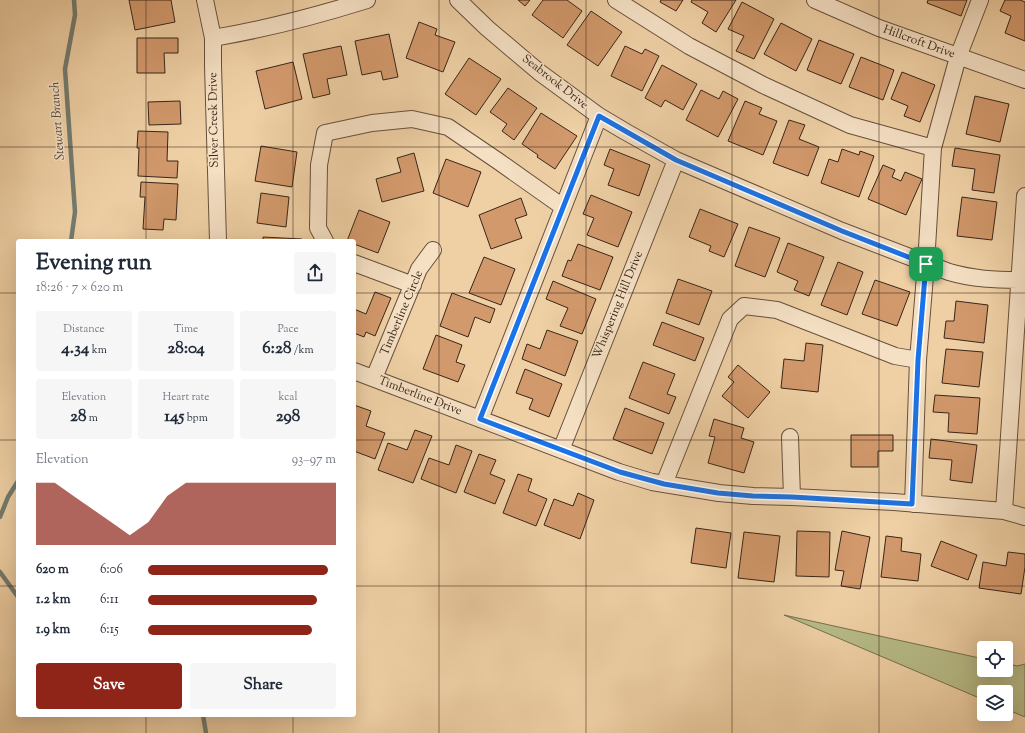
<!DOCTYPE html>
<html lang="en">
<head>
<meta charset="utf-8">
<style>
	body { margin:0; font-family:"Sorts Mill Goudy",serif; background:#f6f6f7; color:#1f2937; height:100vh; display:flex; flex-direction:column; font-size:15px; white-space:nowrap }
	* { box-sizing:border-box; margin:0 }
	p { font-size:13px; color:#747a83 }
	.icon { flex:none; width:22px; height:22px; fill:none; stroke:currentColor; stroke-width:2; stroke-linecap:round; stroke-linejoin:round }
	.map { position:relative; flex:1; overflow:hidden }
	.drawer { position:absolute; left:16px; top:239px; width:340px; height:478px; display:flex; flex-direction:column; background:#fff; border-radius:4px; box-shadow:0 4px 16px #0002 }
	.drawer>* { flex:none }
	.tools { position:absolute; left:977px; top:641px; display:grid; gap:8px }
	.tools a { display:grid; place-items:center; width:36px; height:36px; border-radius:4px; background:#fff; box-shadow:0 4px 16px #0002; font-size:20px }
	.pin { position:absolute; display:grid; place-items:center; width:34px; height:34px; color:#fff; margin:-17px; border-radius:8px; box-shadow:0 2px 6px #0006 }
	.round { display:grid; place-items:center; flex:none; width:42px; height:42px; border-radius:4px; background:#f6f6f7 }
	.overview { display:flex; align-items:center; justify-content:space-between; height:68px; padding:0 20px }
	h1 { font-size:22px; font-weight:800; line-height:30px }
	.metrics { display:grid; grid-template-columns:repeat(3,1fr); gap:6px; height:68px; padding:4px 20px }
	.metrics div { display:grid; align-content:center; border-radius:4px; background:#f6f6f7; text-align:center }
	.metrics b { font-size:17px; font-weight:800 }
	.metrics small { font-size:11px; font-weight:400 }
	.metrics p { font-size:11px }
	.chart { height:112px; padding:8px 20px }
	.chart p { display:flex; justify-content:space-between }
	.chart svg { width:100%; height:72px; margin-top:4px; fill:#8f2418; opacity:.7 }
	.cta { display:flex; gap:8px; margin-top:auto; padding:8px 20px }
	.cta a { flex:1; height:46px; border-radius:4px; background:#8f2418; color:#fff; font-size:16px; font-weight:800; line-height:46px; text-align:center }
	.cta a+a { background:#f6f6f7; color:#1f2937 }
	ul { padding:0 20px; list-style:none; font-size:13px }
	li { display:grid; grid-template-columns:64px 48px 1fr; align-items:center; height:30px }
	li i { height:10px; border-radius:5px; background:#8f2418 }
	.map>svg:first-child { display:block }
	.green { fill:#b7bc88; stroke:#787050 }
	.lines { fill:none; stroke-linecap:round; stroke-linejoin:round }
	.stream { stroke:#747c70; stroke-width:4.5 }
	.building { fill:#d2996c; stroke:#3a2519 }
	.minor-casing { stroke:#67503c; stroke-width:18 }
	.minor { stroke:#f5e0c4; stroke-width:16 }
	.route-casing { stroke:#fff; stroke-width:8 }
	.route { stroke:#1a73e8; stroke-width:5 }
	.grid { fill:none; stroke:#3a2519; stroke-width:1; stroke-opacity:0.55 }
	.labels { text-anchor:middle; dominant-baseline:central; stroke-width:3; stroke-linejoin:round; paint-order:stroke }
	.street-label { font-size:12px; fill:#3a2519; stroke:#f5e0c4 }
	.water-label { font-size:13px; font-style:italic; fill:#52493d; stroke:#f5e0c4 }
</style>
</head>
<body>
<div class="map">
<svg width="1025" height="733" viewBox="0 0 1025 733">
	<rect width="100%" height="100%" fill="#efd0a5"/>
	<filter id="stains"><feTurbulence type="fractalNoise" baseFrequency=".005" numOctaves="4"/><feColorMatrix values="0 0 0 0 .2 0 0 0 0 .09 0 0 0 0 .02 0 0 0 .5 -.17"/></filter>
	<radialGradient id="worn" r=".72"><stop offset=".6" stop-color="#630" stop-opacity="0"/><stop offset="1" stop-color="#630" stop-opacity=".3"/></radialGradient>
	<path class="green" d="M784,615L984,659V670H1006V663L1017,666L1025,664V717L1006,709V692H984V700Z"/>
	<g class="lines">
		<path class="stream" d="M71,241L75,212L65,69L75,15L74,0
			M0,517L8,497L18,481
			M0,572L18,597
			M203,715L206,733"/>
	</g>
	<path class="building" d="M129,0H171L175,22L135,30Z
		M518,0H530L525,6Z
		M543,0H567L582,11L563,38L532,15Z
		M661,0H683L676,11L660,2Z
		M692,0H736L716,32L702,23L708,12L691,2Z
		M928,0H967L961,16L927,3Z
		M1005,0H1020L1025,2V41L1005,33L1011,16L1000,11Z
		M742,2L774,19L754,59L736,51L744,36L728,29Z
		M591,11L622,32L598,66L567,45Z
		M419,22L437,29L435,35L455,42L443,72L406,58Z
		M781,23L812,39L796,71L764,54Z
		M389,34L398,77L383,80L381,71L362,75L355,41Z
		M137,38H178V53H164L165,73H137Z
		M819,40L854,54L841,84L807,70Z
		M341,46L347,75L327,79L330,94L313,98L303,54Z
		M625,46L642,54L645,49L659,56L642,91L611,76Z
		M861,57L894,70L883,100L849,87Z
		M469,58L501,79L476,115L445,94Z
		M293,62L302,99L265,109L256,71Z
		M662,65L697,84L683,110L665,100L661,107L645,98Z
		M902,72L935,85L920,122L904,116L908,106L891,99Z
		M508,88L537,108L514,140L502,131L507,124L490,112Z
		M701,90L719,99L723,91L738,99L718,137L686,120Z
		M975,96L1009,104L1000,142L966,134Z
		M180,101L181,124L149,125L148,102Z
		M745,101L762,108L759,114L777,121L763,155L728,141Z
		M541,113L577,136L555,169L537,157L538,155L522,144Z
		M789,120L805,125L799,139L819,147L808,176L773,163Z
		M138,131L168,132L167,161H178L177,178L138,176L139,148H137Z
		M261,146L297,152L292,187L255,181Z
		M955,148L1000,155L994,193L972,190L975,169L952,166Z
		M610,149L650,165L639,196L608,185L614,169L604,165Z
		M842,149L859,155L860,151L874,156L859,197L821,183L829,159L838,162Z
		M414,153L424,191L382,202L376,179L401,172L397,158Z
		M446,159L481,172L468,207L433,193Z
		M883,165L895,170L892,177L901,181L905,172L922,179L906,215L868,199Z
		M141,182L178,184L176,220L164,219L163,230L143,229L145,197H140Z
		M261,193L289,197L286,227L257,223Z
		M591,195L632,212L618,247L587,235L594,218L583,214Z
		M962,197L997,202L992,240L957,236Z
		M521,198L527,215L515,219L522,238L491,249L479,215Z
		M700,209L738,224L724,257L709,251L711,246L689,237Z
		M359,210L390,222L378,253L354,244V241H347Z
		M749,227L780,238L765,277L735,266Z
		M263,237L302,239L301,241H263Z
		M788,243L824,257L809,296L794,290L798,281L777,272Z
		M578,244L613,257L600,290L562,276L568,260L571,261Z
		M484,257L515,269L501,305L469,293Z
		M838,262L863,272L847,315L821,305Z
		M678,279L712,291L699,325L666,313Z
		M875,280L910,292L897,326L862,314Z
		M553,281L596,299L582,334L560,326L568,308L546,299Z
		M375,292L391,298L375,336L366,332L364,337L354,333V309L366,314Z
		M452,293L495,309L490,323L475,317L468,337L440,326Z
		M956,301L988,305L984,343L944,338L946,321H954Z
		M662,322L704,338L695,361L653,345Z
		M547,330L578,341L565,376L522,359L527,344L540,349Z
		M436,335L462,345L456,362L465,365L458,382L423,369Z
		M806,343L823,345L818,392L781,388L784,359L804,361Z
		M946,349L983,352L979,387L942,383Z
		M643,362L675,374L667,394L676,397L669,414L629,398Z
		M738,365L770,392L748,418L722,396L734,382L728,377Z
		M525,369L562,384L549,417L529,409L533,399L516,393Z
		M935,395L980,398L977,434L948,432L949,413L933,412Z
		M354,405L371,411L366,426L385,433L375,459L354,451Z
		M625,408L664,423L652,454L613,439Z
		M714,419L744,428L741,438L754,442L744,473L708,463L715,437L709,436Z
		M415,430L432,436L413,483L378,470L388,443L407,450Z
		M851,435H893V451H878V467H851Z
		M931,439L977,445L972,483L950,480L952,460L929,458Z
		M456,445L472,451L456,493L421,479L429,458L449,465Z
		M479,454L496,460L490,474L505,480L495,504L464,492Z
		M518,474L532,479L528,491L547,499L536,526L503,513Z
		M578,493L594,500L580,539L544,525L554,499L573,506Z
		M696,528L731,533L726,568L691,563Z
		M797,531L830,532L829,577L796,576Z
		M842,531L870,537L860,589L841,586L844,571L835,570Z
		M744,532L780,536L774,582L738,578Z
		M886,536L902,538L901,551L921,554L918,581L881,577Z
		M941,541L977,555L968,580L931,566Z
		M1008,552L1025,554V567L1021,594L979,588L983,562L1006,566Z"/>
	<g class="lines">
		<defs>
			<path id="minor" d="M205,0L213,38V66L218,241
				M458,0L487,28L539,72L599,116L626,132L676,160L842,231L949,272C973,279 995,280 1020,280
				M616,0L689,46L763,85L850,125L933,148
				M815,0L879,28L1025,80
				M213,38C266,29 316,16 367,0
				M325,241L318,228L319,165L325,133L372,123L412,119L448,127L498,161L563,207
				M354,263L413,285
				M354,371L619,472L652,482L719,493L753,496L792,497L894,502L1004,511L1025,517
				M374,378L419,269L433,250
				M480,419L599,116
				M790,437L792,497
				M561,450L676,160
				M664,484L730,319L744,306L777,310L895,356L918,360
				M913,504L918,360L926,264L933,148L958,57L980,0
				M1004,511L1025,196"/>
		</defs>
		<use href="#minor" class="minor-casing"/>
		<use href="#minor" class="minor"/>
	</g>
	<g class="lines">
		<defs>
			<path id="route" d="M599,116L676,160L842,231L926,264L918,360L912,504L792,497L753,496L718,493L664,484L620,472L480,419Z"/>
		</defs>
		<use href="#route" class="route-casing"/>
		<use href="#route" class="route"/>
	</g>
	<path class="grid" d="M146,0V241M293,0V241M439,0V733M586,0V733M732,0V733M879,0V733M0,147H1025M0,293H18M354,293H1025M0,440H18M354,440H1025M0,586H18M354,586H1025M146,715V733M293,715V733"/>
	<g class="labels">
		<g class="street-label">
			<text transform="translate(919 42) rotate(20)">Hillcroft Drive</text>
			<text transform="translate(555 82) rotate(38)">Seabrook Drive</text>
			<text transform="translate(214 120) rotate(-91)">Silver Creek Drive</text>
			<text transform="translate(618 305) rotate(-68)">Whispering Hill Drive</text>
			<text transform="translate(402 313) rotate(-67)">Timberline Circle</text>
			<text transform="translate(420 396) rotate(21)">Timberline Drive</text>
		</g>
		<g class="water-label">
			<text transform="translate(58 121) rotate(-94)">Stewart Branch</text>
		</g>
	</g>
	<rect width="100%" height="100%" filter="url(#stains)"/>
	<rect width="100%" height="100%" fill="url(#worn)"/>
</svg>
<div class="tools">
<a><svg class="icon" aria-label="locate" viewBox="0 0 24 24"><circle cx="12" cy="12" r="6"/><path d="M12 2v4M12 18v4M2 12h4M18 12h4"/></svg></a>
<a><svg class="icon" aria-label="layers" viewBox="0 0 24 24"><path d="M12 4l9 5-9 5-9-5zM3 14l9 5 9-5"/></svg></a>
</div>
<div class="pin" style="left:926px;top:264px;background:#1e9e55"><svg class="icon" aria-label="arrive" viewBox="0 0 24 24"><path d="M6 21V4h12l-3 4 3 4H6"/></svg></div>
<section class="drawer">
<div class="overview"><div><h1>Evening run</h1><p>18:26 · 7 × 620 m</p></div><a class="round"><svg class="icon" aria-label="share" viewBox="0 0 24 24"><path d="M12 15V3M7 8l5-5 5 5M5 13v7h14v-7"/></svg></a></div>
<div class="metrics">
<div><p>Distance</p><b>4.34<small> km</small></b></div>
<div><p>Time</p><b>28:04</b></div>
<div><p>Pace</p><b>6:28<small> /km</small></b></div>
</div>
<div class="metrics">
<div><p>Elevation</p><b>28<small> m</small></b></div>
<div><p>Heart rate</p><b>145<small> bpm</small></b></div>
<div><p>kcal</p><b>298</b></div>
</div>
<div class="chart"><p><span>Elevation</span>93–97 m</p>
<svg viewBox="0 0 160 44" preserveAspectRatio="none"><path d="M0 44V6L10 6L20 14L30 22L40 30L50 38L60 30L70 14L80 6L90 6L100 6L110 6L120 6L130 6L140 6L150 6L160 6V44z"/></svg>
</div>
<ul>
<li><b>620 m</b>6:06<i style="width:96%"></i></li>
<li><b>1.2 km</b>6:11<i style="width:90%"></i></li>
<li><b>1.9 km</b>6:15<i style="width:87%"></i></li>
</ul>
<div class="cta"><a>Save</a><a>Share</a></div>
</section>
</div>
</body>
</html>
